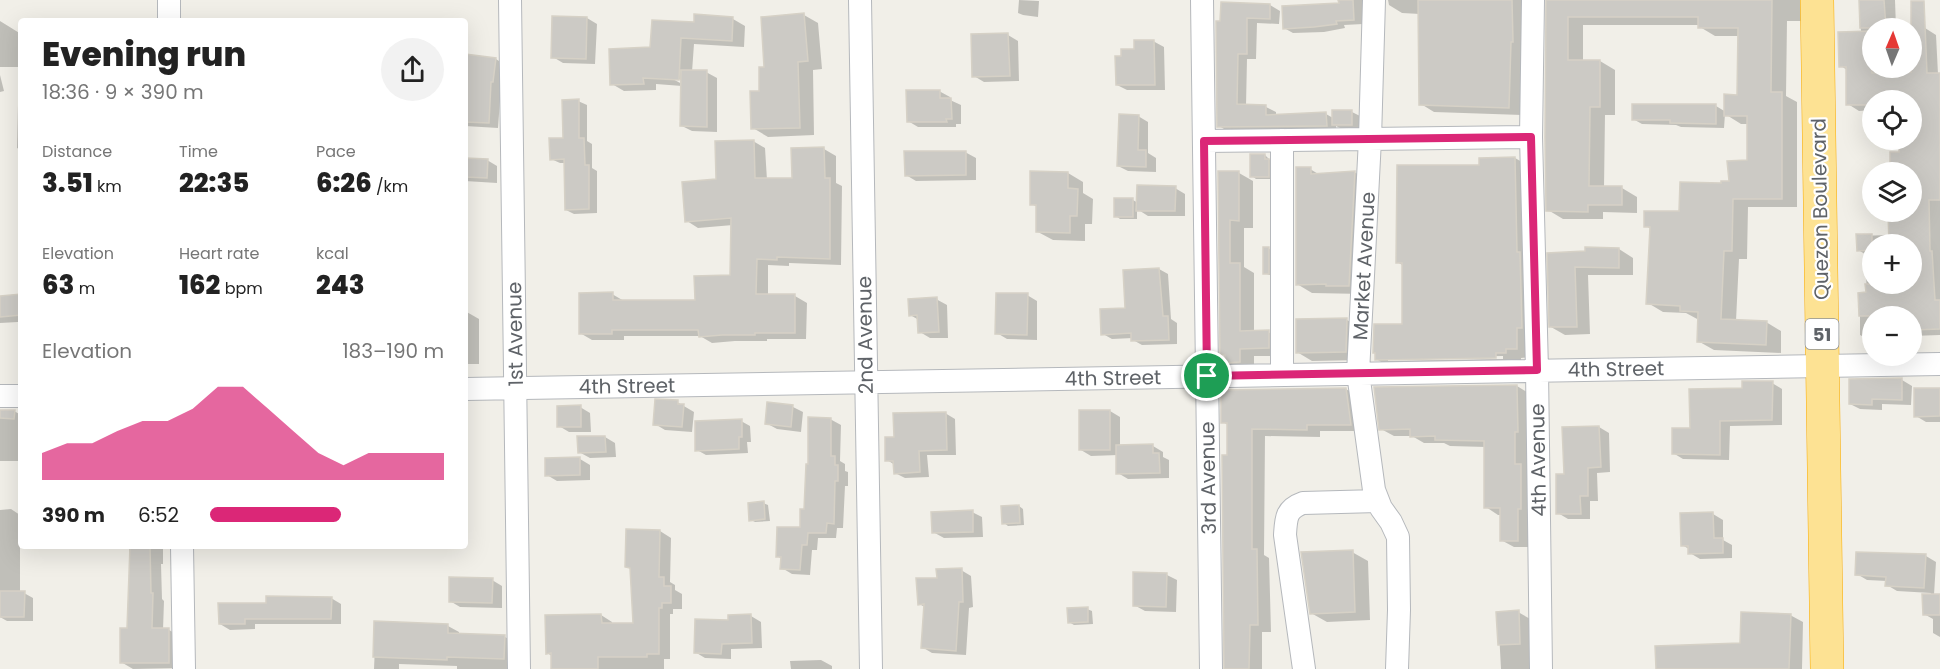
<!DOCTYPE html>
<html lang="en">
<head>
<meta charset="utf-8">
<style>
	body { margin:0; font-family:Poppins,sans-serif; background:#f2f2f2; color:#222; height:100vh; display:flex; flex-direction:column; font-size:22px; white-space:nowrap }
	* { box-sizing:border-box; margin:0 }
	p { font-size:20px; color:#767676 }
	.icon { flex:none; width:33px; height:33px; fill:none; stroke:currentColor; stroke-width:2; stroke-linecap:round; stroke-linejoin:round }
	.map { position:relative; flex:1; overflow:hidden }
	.drawer { position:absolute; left:18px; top:18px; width:450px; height:531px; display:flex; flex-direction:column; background:#fff; border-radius:6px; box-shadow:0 6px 24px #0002 }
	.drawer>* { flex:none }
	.needle { width:39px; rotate:2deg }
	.fabs { position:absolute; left:1862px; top:18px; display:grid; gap:12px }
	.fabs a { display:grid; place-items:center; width:60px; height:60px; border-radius:50%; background:#fff; box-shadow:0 6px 24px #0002; font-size:30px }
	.pin { position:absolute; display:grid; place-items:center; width:51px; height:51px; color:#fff; margin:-26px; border:3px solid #fff; border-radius:50%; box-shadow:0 2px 6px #0007 }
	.round { display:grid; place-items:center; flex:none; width:63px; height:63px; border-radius:32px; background:#f2f2f2 }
	.overview { display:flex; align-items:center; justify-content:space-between; height:102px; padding:0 24px }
	h1 { font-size:33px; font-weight:800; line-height:45px }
	.stats { display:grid; grid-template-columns:repeat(3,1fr); gap:9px; height:102px; padding:6px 24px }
	.stats div { display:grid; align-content:center }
	.stats b { font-size:26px; font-weight:800 }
	.stats small { font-size:16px; font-weight:400 }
	.stats p { font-size:16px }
	.chart { height:168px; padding:12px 24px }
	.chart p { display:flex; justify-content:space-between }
	.chart svg { width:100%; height:108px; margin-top:6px; fill:#db2777; opacity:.7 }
	ul { padding:0 24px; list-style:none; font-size:20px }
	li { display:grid; grid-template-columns:96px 72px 1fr; align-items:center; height:45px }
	li i { height:15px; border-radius:8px; background:#db2777 }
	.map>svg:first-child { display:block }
	.shadow { fill:#0003; fill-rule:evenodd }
	.building { fill:#cccac5; stroke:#d6d1c6; stroke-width:1.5 }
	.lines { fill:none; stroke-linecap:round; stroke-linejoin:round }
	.minor-casing { stroke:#b5b8bc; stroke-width:24 }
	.highway-casing { stroke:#f9ab00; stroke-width:34 }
	.minor { stroke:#fff; stroke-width:22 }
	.highway { stroke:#fde293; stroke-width:33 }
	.route-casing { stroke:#fff; stroke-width:12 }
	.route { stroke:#db2777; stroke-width:8 }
	.labels { text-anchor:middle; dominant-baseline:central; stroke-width:4.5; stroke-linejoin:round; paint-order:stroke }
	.shield { fill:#fff; stroke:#8f9295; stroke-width:1.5 }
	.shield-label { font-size:18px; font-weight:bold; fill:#5f6368 }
	.street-label { font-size:20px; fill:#5f6368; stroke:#fff }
</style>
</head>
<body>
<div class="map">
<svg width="1940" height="669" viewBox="0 0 1940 669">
	<rect width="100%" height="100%" fill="#f1efe8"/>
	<path class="shadow" d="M1019,0L1039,1L1038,17L1023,15L1018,13Z
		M1340,0H1371L1369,9L1362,8L1363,24L1344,25L1345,28L1324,32L1293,33L1284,28L1340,5Z
		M1388,0H1524L1522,115L1434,112L1421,104L1420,14L1402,13L1389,5Z
		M1548,0H1803V21H1787L1786,96L1797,102V207H1748L1747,259H1739L1736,321L1766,322L1781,331V353L1714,350L1698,341L1699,320L1686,313L1663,312L1648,303L1651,229L1646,226L1681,212L1723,185L1730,183L1749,162V124H1741L1725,114L1724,128L1681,127L1676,125L1642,124L1633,119L1716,106L1726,112L1739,96V36H1715L1700,27V25H1583V61H1600L1615,70V115H1605L1604,188H1622L1637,197V213L1603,212V219H1563L1548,210Z
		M1860,0H1895L1896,28H1872V68H1911V29L1925,28L1936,35L1938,74H1940V335L1911,336V316H1872V341L1860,335V294H1867L1865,254L1858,250V236L1890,235L1891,212H1911V172H1891V153H1901V140H1911V100H1872V110L1859,111L1848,104L1847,70L1841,66L1861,33ZM1872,244H1911V284H1872Z
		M1270,5L1280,11L1279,24L1257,23L1256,59H1247L1246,106L1266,107L1276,112V116L1326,114L1333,118L1352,112L1362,117V130H1344L1336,126V131L1229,132L1219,126L1217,23Z
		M804,15L818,23L822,69L813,70L814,135L768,137L753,128L766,68Z
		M587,18L597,24L595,64L563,63L553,57Z
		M428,19L446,20L448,21H428Z
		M733,19L745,26L744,47L694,44L692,72H706L717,78V132L692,131L682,126V86L656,84V90L624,91L612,84L651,49L695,24ZM673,75L682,81V84L671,78Z
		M0,21L21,34V67H0Z
		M1008,35L1018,41L1019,81L984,82L974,76Z
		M1153,41L1164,47L1165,90H1127L1117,85L1123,58Z
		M465,57L496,59L505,65L501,86L498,128L465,126Z
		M0,75L4,91L0,92Z
		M939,91L950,97V100L961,105V124H956V127H918L908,121Z
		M578,101L587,105V141L592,144V168L597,171V213L574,214L566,210V163H560L551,159L564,139Z
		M18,104H21V150L17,148Z
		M1138,116L1148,122V153L1156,158V172L1128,171L1118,166Z
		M753,141L765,148L767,180L794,179L824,149L836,156V183L842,186L841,265L789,263V266L768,265V296H795L807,303L806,339H767V341H735L712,343L700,336H624V340H592L580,333L612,294L624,301H696L732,276L733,225L698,228L687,221L718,180Z
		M965,152L976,158V180L916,181L906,175Z
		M1265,155L1273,163V179H1256L1252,176Z
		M1515,158L1531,167L1533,357L1521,358V361L1392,368L1376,359L1404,326V266L1397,262L1481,166ZM1503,356V359L1388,361V358Z
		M465,159L487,160L497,166V183L465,181Z
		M1310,169L1320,175L1354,172L1370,181L1364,294L1312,293L1297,284Z
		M1068,173L1083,182V193L1093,199L1092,224H1085V241L1053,240L1038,232V207L1031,204Z
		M1219,173H1239L1253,181V228H1244V267L1254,273V332H1268L1283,340V356H1254V370H1241L1227,362V357L1222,354Z
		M1175,188L1185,194V216H1148L1137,209V219H1120L1116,216L1133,200L1138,203Z
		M1268,248L1273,251V276L1264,273Z
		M1586,249H1619L1633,258V275H1588L1590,334L1565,335L1551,327L1549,254L1586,253Z
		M1159,269L1168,274L1171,319L1177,323V344L1142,345L1133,340V338L1112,339L1103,334L1127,309Z
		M21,290V348L19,347L18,322L0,323V297L21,295Z
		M1027,295L1037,301V340L1007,339L997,333Z
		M936,299L947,305L948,338H930L920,332L919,320L910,315Z
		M465,311L479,319V364H465Z
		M1347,320L1362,329L1361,360L1312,361L1297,352Z
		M1902,380L1912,386L1911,405L1882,404V410L1860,409L1850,404Z
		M1772,383L1782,389V425L1730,426L1729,460L1683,459L1673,453L1691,430L1744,389Z
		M1517,386L1530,394V547H1514L1501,540L1502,515H1498L1486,507V447L1450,446L1444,443H1424L1412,436H1394L1381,429Z
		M1346,389L1359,397L1364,431H1320V437L1265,436L1264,555L1269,558L1271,632H1262V669H1226L1228,425L1223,422Z
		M1940,389V422H1926L1916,416Z
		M677,402L694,412L692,432L665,430L655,424Z
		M580,407L590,413L591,432H569L559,426Z
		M793,407L803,412L801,432L777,429L766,423Z
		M0,410L14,411L21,415V424H19L18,461H0Z
		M1110,411L1120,417V446H1153L1163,452V457L1169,460V478L1128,479L1118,473V455L1091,456L1081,450Z
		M945,413L955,419L956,455H927L929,477L905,478L895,473V465L887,460L895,438Z
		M830,419L841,425L840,461L845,464V471L848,472V486H845L843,528H837L836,538H818L817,550H812L810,575L792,574L782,568V559L777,556L801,529Z
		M741,421L750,426L751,442H747L748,453L706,455L697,450Z
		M1599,427L1609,433L1610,472L1597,473L1598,501H1590V519H1568L1558,513L1565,475Z
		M605,437L615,443L616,457L590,458L579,452Z
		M580,459L590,465V480L557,481L547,475Z
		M763,503L768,505L770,521L755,522L751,520Z
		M1019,506L1023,509L1024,525L1008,526L1004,523Z
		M11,509L20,515V592L24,593L33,598V621H7L0,617V510Z
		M972,512L982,517L983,537L944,538L933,532Z
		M1713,514L1723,520V540L1732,545V558L1700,559L1690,553L1689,549L1682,545Z
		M627,530L660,531L671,538L670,582L675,585V590L682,594V609H673V614H670V659H664V669H552V656L547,653L601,615L612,622V625H635L632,570L626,566Z
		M129,546H163V564H161L162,599L164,601L163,630H169L180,636V668L133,669L121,662L129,630L131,559L129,557Z
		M1352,552L1368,561L1370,620L1327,622L1311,613Z
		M1858,553L1926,556L1936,562L1934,595H1940V637L1933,633V619L1924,614L1931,593L1897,591L1887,585V581L1867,580L1857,574Z
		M961,570L971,576L973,607L969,608L966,655L932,653L922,647L925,607L919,604L938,579Z
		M1167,575L1177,580L1176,612L1145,611L1134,605Z
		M492,580L502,586V608L460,607L450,601Z
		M331,598L341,604V624H255V629L230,630L220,624Z
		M1087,609L1092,611L1093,624L1074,625L1069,622Z
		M1518,612L1532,620L1534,669H1501L1498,613Z
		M1790,615L1803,622L1802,669H1657L1742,644Z
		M751,616L761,622L762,648L731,649V659L705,658L695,652L729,621Z
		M376,622L448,626L459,632V635L505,637L516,643L510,669H457V666L399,664V669H374Z
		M821,660L832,666V669H791L790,661Z"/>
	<path class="building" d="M1338,0H1353L1354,20L1336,21L1337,24L1314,27L1283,29L1282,6L1339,3Z
		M1418,0H1512L1513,42H1511L1509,108L1419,105Z
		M1546,0H1772L1771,92H1782V199H1733L1732,251H1724L1721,319L1767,321L1766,345L1697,342L1698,312L1680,311V306L1646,304L1650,227H1644V211H1679L1680,182L1721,183V181H1729L1727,161L1747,160V116H1724V94L1737,95L1738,28H1698V17H1568V60H1600V107H1590L1589,186H1622V205H1588V212L1546,211L1545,137Z
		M1859,0H1884L1886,28H1860Z
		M1911,1H1924L1927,73H1940V200H1929L1930,251H1932L1935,300H1940V329L1911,330V316H1859L1858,293L1866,292L1865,284H1911V244H1889L1888,212H1911V172H1890V152H1899V140H1911V100H1872V105H1846V67H1839L1838,32L1872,31V73L1911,72Z
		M1221,2L1270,4V19L1247,18V54H1238L1237,104L1266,105V115L1326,112L1327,126L1217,127L1216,21H1220Z
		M804,13L808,61L798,62L800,128L751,129L750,91H759V67H764L761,17Z
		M694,14L733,17L732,41L681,38L679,80L643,78L644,84L610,85L609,49L650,47L652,20L694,22Z
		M552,16L587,17L586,59L551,58Z
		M1008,33L1010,76L972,77L971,34Z
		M1134,40H1154L1155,85H1116L1115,56H1121V49H1134Z
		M465,54L496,58L493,82H491L489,123L465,122Z
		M681,70H707V127L680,126Z
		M906,90H940V98H951L952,119H946L947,122H907Z
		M579,99V138H584L585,165H589V209L565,210L564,159L550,160L549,138H563L562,100Z
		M1632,104H1716V124L1670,123V120H1632Z
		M1332,110H1352V125H1332Z
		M1119,114L1139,115L1138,150H1146V167L1117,166Z
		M754,140L755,178H792L791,148L824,147L825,178H830V259L777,257V260L757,259L756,294H795V333H755V335H722L699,337L698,330H612V334H579V293L613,292V300H695L694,276L730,275L731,218L685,222L682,182L716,179L715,141Z
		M904,151H966V175L905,176Z
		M1250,154H1265V159H1269V177H1250Z
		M1515,157L1517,252H1520L1522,328H1517V349H1506V353H1496V358L1375,360V353H1373L1374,324H1402V263H1396L1397,165H1479V158Z
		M465,158L488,159L487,178L465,177Z
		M1296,167H1311V174L1355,171L1349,286H1326V284L1296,285Z
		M1030,171L1068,172V188L1078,189L1077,216H1070V233L1036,232V205H1030Z
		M1218,171H1239V221L1230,220V263H1240V331L1269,330V348L1240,349V362L1225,363V355L1220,354Z
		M1137,185L1176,186L1175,211H1136Z
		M1114,198H1133V217H1114Z
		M1856,234H1872V250L1857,251Z
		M1263,247H1269V274H1263Z
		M1585,247L1619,248V268L1575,267L1577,327H1549L1547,253L1585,251Z
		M1159,268L1163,316H1168L1169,340L1131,341V333L1101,335L1100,309L1125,308L1123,270Z
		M996,293H1028L1027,335L995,334Z
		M21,294V315L0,317V296Z
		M937,297L939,332L918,333L917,315L909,316L908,299Z
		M1347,318L1346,352L1296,353V319Z
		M1902,378V400L1872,399V405L1849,404V379Z
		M1742,381H1773L1772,420L1720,421V455L1672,454V428H1690L1689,389L1742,388Z
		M1517,385L1518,432H1515V464H1521V509H1518V541H1500V508H1484V441L1435,440V436L1410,437V429L1379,430L1374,387Z
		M1346,388L1351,425H1307V430L1252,429V549H1257L1258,625H1250L1249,669H1224L1222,455H1227V423H1221V390Z
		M1914,388H1940V416L1914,417Z
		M655,399L678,400V404H684L682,427L653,425Z
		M767,402L793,405L791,427L765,424Z
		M581,405V427H557V406Z
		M0,410H15L14,419L0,418Z
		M1079,410H1110V450H1079Z
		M946,412L947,450L919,451L920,472L894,474L893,461H885V437H894L893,413Z
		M808,417L831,418V456H835V465H838V481H835L834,524L827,523L826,533H808L807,545H802L800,570L780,569L781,557H776L777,527H800V509H804L806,464H808Z
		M742,419V437H739V449L695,451V421Z
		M1599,426L1601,467L1588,468V496H1580L1581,514H1556V474H1564L1562,427Z
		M577,436H605L606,452L578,453Z
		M1153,444V453H1159L1160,473L1116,474V445Z
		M580,457V475L545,476V458Z
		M764,501L765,519L749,521L748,503Z
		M1019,505L1020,523L1002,524L1001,506Z
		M973,510V532L932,533L931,512Z
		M1713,512L1714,538H1723V553L1688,554V546H1681L1680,513Z
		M626,529L660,530L659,577H664V586H671V603H662V608H659V654H647V657H598V669H551V653L546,654L545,615L601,614L602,623H633L630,568L625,567Z
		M130,546H150L151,593H153L152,628H169V663H120V628H127Z
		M1353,550L1355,612L1310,614L1301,552Z
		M1856,552L1926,554L1924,588L1885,586L1886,577L1855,575Z
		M962,568L963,602H959L956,651L921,648L924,604L918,605L916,578H937L936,569Z
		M1133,572L1167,573L1166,607L1133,606Z
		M449,577L493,578L492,603L449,602Z
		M0,591H25L24,617H0Z
		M1922,594H1940V615H1923Z
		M266,596L332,597L331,619H245V624H219L218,603H266Z
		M1088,607V622L1068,623L1067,608Z
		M1519,610L1520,644L1498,645L1496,612Z
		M1741,612L1791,614L1789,669H1656L1655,646L1740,643Z
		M751,614L752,643L722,644L721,654L694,653L695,619L728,620V615Z
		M374,621L448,624V633L505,635L504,659L447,657V660L373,657Z"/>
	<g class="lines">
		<defs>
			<path id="minor" d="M169,0V21
				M510,0L519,669
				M860,0L871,669
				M1202,0L1211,669
				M1374,0L1370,139L1358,373L1374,490L1381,508L1391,522L1398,537L1399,610L1397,669
				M1533,0L1531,137L1537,370L1541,669
				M1282,140V375
				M1204,141L1531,137
				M465,389L1940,364
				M0,396H21
				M182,546L184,669
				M1304,669L1285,535C1286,518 1286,509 1303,503L1378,501"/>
			<path id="highway" d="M1817,0L1827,669"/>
		</defs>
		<use href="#minor" class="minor-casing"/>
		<use href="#highway" class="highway-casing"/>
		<use href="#minor" class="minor"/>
		<use href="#highway" class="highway"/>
	</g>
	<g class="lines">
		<defs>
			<path id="route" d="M1531,137L1537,370L1207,376L1204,141Z"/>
		</defs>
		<use href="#route" class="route-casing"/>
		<use href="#route" class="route"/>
	</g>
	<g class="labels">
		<rect class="shield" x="1805.5" y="319" width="33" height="30" rx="4.5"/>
		<g class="shield-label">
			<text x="1822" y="334">51</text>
		</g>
		<g class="street-label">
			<text transform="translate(1820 209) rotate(-91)">Quezon Boulevard</text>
			<text transform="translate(1364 266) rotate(-87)">Market Avenue</text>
			<text transform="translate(515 334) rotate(-91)">1st Avenue</text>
			<text transform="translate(865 335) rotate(-91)">2nd Avenue</text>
			<text transform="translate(1616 369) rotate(-1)">4th Street</text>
			<text transform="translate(1113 378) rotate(-1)">4th Street</text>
			<text transform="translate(627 386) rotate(-1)">4th Street</text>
			<text transform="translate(1538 460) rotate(-91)">4th Avenue</text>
			<text transform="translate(1208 478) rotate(-91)">3rd Avenue</text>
		</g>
	</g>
</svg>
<div class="fabs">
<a><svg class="needle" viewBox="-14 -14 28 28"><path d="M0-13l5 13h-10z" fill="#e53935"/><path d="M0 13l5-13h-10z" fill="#767676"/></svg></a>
<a><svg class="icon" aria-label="locate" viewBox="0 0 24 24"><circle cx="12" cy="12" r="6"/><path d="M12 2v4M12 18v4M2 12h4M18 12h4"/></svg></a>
<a><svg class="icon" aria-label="layers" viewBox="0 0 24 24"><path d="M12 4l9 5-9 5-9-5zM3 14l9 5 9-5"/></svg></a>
<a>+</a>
<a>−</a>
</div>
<div class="pin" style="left:1207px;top:376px;background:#1e9e55"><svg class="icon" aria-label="arrive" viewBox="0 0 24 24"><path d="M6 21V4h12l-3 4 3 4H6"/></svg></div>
<section class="drawer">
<div class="overview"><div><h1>Evening run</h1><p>18:36 · 9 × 390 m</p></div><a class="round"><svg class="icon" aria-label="share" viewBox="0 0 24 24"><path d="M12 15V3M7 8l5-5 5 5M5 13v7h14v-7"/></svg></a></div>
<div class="stats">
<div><p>Distance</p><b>3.51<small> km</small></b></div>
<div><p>Time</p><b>22:35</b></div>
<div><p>Pace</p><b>6:26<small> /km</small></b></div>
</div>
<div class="stats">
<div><p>Elevation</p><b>63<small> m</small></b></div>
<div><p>Heart rate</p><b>162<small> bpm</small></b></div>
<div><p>kcal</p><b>243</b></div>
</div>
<div class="chart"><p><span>Elevation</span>183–190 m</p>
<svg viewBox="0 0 160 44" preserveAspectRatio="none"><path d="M0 44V33L10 29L20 29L30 24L40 20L50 20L60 15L70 6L80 6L90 15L100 24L110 33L120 38L130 33L140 33L150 33L160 33V44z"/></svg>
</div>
<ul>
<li><b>390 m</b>6:52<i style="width:56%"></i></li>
</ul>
</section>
</div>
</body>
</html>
